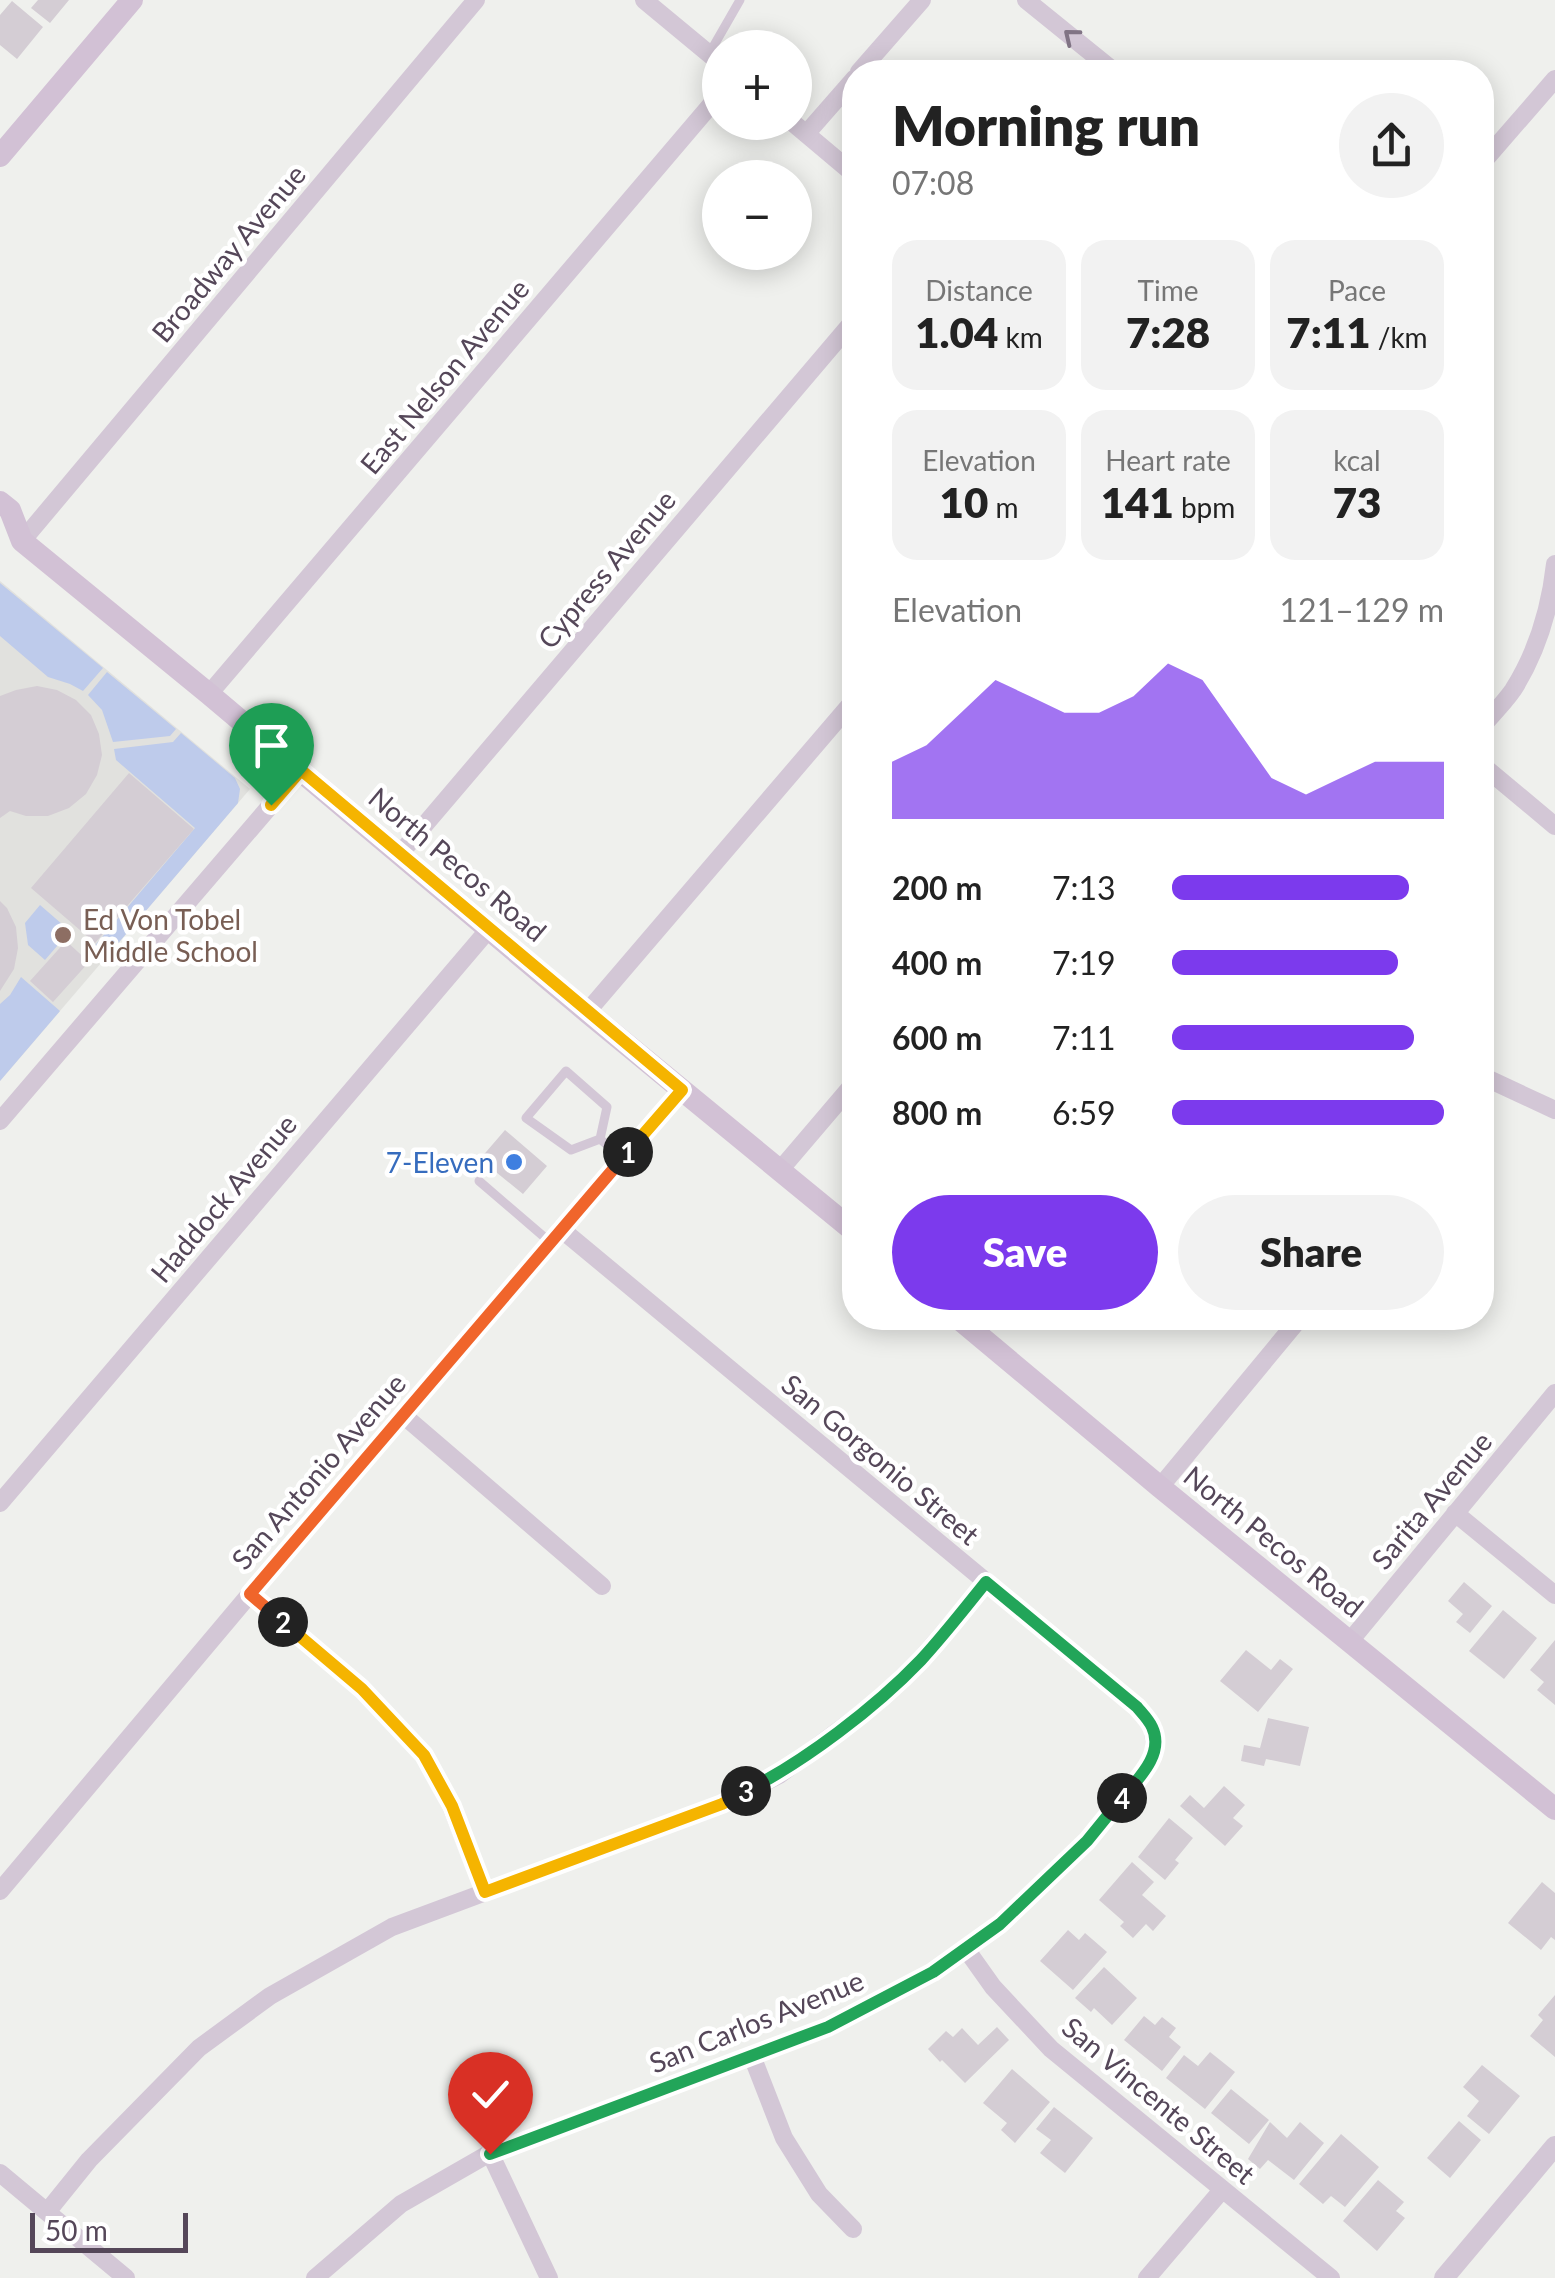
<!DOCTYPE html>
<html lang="en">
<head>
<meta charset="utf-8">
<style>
	body { margin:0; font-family:Lato,sans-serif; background:#f2f2f2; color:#222; height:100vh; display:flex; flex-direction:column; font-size:38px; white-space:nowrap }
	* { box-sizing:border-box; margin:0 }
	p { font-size:32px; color:#767676 }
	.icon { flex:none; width:55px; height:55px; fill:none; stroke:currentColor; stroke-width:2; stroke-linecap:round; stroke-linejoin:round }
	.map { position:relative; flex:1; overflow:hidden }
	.details { position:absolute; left:842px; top:60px; width:652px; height:1270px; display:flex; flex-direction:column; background:#fff; border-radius:40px; box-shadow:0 5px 25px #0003 }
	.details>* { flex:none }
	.controls { position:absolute; left:702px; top:30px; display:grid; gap:20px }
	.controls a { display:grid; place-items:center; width:110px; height:110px; border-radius:50%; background:#fff; box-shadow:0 5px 25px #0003; font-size:50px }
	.scale { position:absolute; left:30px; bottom:25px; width:158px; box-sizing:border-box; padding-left:10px; border:5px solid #554759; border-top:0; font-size:28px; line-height:35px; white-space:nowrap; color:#554759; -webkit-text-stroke:8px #fff; paint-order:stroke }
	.pin { position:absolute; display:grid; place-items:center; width:85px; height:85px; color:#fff; margin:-102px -42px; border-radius:50% 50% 50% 0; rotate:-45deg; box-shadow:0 0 10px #0007 }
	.pin .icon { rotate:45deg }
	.km { position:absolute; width:50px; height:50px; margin:-25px; border-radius:50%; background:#222; color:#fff; font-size:28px; line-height:50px; text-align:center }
	.round { display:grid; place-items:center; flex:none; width:105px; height:105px; border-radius:52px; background:#f2f2f2 }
	.summary { display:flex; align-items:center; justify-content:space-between; height:170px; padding:0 50px }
	h1 { font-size:55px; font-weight:800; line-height:75px }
	.metrics { display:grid; grid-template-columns:repeat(3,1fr); gap:15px; height:170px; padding:10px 50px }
	.metrics div { display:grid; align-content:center; border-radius:25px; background:#f2f2f2; text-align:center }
	.metrics b { font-size:42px; font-weight:800 }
	.metrics small { font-size:28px; font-weight:400 }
	.metrics p { font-size:28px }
	.chart { height:280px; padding:20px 50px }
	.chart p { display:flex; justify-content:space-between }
	.chart svg { width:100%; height:180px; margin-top:10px; fill:#7c3aed; opacity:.7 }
	.cta { display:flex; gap:20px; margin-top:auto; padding:20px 50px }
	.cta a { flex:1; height:115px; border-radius:60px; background:#7c3aed; color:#fff; font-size:40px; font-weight:800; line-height:115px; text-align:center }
	.cta a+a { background:#f2f2f2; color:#222 }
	ul { padding:0 50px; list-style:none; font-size:32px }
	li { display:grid; grid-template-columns:160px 120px 1fr; align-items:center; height:75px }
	li i { height:25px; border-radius:12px; background:#7c3aed }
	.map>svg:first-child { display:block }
	.education { fill:#e1e1de }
	.green { fill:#becbeb }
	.building { fill:#d4cdd4 }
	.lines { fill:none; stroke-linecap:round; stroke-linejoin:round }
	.service { stroke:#d3c7d6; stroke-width:9 }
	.minor { stroke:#d3c7d6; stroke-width:18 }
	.tertiary { stroke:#d3c7d6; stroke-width:20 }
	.secondary { stroke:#d2c1d5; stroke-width:22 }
	.oneway { stroke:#817485 }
	.split-1-casing { stroke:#fff; stroke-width:20 }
	.split-2-casing { stroke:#fff; stroke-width:20 }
	.split-3-casing { stroke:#fff; stroke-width:20 }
	.split-4-casing { stroke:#fff; stroke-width:20 }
	.split-5-casing { stroke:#fff; stroke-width:20 }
	.split-1 { stroke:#f5b400; stroke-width:12 }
	.split-2 { stroke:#f0652b; stroke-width:12 }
	.split-3 { stroke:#f5b400; stroke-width:12 }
	.split-4 { stroke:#22a559; stroke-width:12 }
	.split-5 { stroke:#22a559; stroke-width:12 }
	.education-dot { fill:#8d6e63; stroke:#fff; stroke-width:4 }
	.shop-dot { fill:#3f7fe0; stroke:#fff; stroke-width:4 }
	.labels { text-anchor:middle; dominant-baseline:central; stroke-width:9; stroke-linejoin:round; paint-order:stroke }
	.street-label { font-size:28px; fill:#554759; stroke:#fff }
	.education-label { font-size:28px; fill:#785e54; stroke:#fff; text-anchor:start }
	.shop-label { font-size:28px; fill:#366cbe; stroke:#fff; text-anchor:end }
</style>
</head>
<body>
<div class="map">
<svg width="1555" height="2278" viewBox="0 0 1555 2278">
	<rect width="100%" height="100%" fill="#eff0ed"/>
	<path class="education" d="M0,581L250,789L0,1081Z"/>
	<path class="green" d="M0,583L103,668L83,691L70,684L48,677L0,636Z
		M107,672L176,729L170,736L113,742L102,710L88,695Z
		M181,733L235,778L240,789L238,803L103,961L91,950L195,828L116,760L114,749L173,742Z
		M40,905L70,931L45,960L28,945L25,923Z
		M21,977L60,1011L0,1081V1004L10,995Z"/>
	<path class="building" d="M38,0H69L50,23L31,8Z
		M12,1L43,27L17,59L0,45V15Z
		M37,686L57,690L76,700L91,715L99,734L102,755L97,775L86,794L69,808L48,816H26L10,811L0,818V696L16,690Z
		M129,773L194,829L95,943L31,888Z
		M0,901L7,908L16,927L18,948L14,969L0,991Z
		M66,941L89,962L53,1002L30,981Z
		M505,1130L547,1166L523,1194L480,1159Z
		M1464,1582L1492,1606L1470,1633L1456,1622L1463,1614L1448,1601Z
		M1503,1610L1537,1638L1504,1679L1469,1651Z
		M1555,1640V1705L1537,1690L1544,1682L1530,1670Z
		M1246,1650L1271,1670L1280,1659L1293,1669L1258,1712L1220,1681Z
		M1268,1718L1309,1727L1300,1766L1266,1759L1264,1766L1241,1761L1244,1745L1260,1748Z
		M1224,1786L1245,1805L1233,1818L1243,1826L1225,1846L1180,1806L1190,1795L1204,1808Z
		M1169,1818L1193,1838L1175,1860L1179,1863L1165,1880L1138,1857Z
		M1132,1862L1154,1882L1142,1895L1166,1916L1153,1931L1146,1924L1133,1938L1120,1926L1124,1922L1099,1900Z
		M1542,1882L1555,1893V1940L1551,1937L1541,1950L1508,1923Z
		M1068,1930L1079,1940L1085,1933L1107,1952L1073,1990L1040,1961Z
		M1104,1967L1137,1998L1112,2025L1094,2008L1091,2012L1075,1998Z
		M1555,1995V2057L1530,2036L1543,2020L1538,2015Z
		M1144,2016L1155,2025L1162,2017L1176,2028L1169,2037L1181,2047L1162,2071L1124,2040Z
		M997,2027L1009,2040L965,2083L942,2060L940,2062L928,2049L946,2031L953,2037L962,2028L978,2045Z
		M1210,2052L1235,2072L1205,2109L1166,2078L1184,2055L1198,2066Z
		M1482,2065L1520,2096L1489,2134L1467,2116L1479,2101L1463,2087Z
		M1012,2069L1050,2102L1015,2143L1001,2130L1007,2123L983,2103Z
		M1231,2089L1269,2120L1249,2144L1211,2113Z
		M1054,2107L1093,2138L1065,2173L1040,2153L1051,2140L1036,2129Z
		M1459,2121L1481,2140L1450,2178L1427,2158Z
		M1270,2122L1287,2138L1300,2122L1324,2143L1294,2180L1268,2160L1260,2169L1248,2159Z
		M1341,2134L1379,2167L1345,2207L1331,2196L1323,2204L1299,2184Z
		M1378,2180L1404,2202L1396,2211L1405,2218L1377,2251L1343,2221Z"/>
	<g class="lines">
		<path class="service" d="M709,54L740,0
			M566,1071L607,1107L600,1139L571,1150L526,1118Z
			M600,1139L623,1158
			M479,1181L550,1242"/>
		<path class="minor" d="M644,0L720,63
			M1026,0L1115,72
			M859,72L922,0
			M792,122L855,175
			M806,134L855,78
			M1482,163L1555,79
			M22,541L476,0
			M209,694L720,94
			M1482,726C1492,715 1504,703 1513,690C1537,652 1550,609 1555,564
			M1482,765L1555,826
			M399,855L855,319
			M587,1012L855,699
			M1482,1076L1555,1110
			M0,1121L301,770
			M780,1170L855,1082
			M403,1415L602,1586
			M1160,1487L1300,1318
			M0,1503L489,929
			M1455,1513L1555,1595
			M250,1594L362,1689L424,1755L451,1806L485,1892
			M1350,1641L1555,1393
			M0,1891L250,1594L682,1090
			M966,1949L993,1987L1051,2049L1331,2278
			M752,2056L784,2138L819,2194L853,2229
			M490,2153L549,2278
			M0,2173L126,2278
			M47,2212L89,2160L199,2048L270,1996L392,1927L722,1804L779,1775L877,1702L920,1660L987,1582
			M315,2278L401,2204L490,2153L829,2027L933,1972L966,1949L1000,1923L1087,1841L1146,1769L1155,1751L1153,1728L1137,1707L561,1229
			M1147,2278L1222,2190"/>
		<path class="tertiary" d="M1444,2278L1555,2146"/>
		<path class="secondary" d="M0,156L132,0
			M0,502L10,510L22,541L209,694L587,1012L855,1232
			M958,1318L1160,1487L1555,1809"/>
	</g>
	<defs><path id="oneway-chevron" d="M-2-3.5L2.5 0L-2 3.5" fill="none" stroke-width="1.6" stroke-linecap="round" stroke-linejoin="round" transform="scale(2.5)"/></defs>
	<use class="oneway" href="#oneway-chevron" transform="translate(1071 36) rotate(-141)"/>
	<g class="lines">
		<defs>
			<path id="split-1" d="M271,805L301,770L682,1090L628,1152"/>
			<path id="split-2" d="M283,1622L250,1594L628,1152"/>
			<path id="split-3" d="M283,1622L362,1689L424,1755L452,1806L485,1892L722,1804L746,1791"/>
			<path id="split-4" d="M746,1791C805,1761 875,1708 921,1660C944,1635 965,1608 986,1582L1137,1707C1142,1713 1149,1720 1152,1727C1165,1754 1138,1779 1122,1798"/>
			<path id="split-5" d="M490,2154L828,2027L933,1972L1000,1924L1087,1841L1122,1798"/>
		</defs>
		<use href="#split-1" class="split-1-casing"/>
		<use href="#split-2" class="split-2-casing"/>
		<use href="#split-3" class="split-3-casing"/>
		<use href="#split-4" class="split-4-casing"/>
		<use href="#split-5" class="split-5-casing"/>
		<use href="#split-1" class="split-1"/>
		<use href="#split-2" class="split-2"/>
		<use href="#split-3" class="split-3"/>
		<use href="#split-4" class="split-4"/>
		<use href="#split-5" class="split-5"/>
	</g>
	<circle class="education-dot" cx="63" cy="935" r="10"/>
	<circle class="shop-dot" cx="514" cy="1162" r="10"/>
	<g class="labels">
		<g class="street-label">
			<text transform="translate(228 253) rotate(-50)">Broadway Avenue</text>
			<text transform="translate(444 376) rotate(-50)">East Nelson Avenue</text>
			<text transform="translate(606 569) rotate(-50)">Cypress Avenue</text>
			<text transform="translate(458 864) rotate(40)">North Pecos Road</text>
			<text transform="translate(223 1198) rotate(-50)">Haddock Avenue</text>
			<text transform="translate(881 1459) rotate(40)">San Gorgonio Street</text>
			<text transform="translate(318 1471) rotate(-49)">San Antonio Avenue</text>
			<text transform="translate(1431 1500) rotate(-50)">Sarita Avenue</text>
			<text transform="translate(1274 1541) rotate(39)">North Pecos Road</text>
			<text transform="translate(756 2021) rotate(-22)">San Carlos Avenue</text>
			<text transform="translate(1159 2100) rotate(40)">San Vincente Street</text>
		</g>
		<g class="education-label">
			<text x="83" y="919">Ed Von Tobel<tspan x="83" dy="32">Middle School</tspan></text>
		</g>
		<g class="shop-label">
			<text x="494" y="1162">7-Eleven</text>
		</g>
	</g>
</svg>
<div class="controls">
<a>+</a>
<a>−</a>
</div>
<div class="scale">50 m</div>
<div class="pin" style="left:271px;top:805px;background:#1e9e55"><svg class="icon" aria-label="arrive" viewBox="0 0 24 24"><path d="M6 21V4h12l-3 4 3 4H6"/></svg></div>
<div class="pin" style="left:490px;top:2154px;background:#d93025"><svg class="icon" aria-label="check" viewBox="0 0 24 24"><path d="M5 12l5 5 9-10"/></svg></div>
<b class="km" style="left:628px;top:1152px">1</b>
<b class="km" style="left:283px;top:1622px">2</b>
<b class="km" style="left:746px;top:1791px">3</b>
<b class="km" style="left:1122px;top:1798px">4</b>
<section class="details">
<div class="summary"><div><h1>Morning run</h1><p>07:08</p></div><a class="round"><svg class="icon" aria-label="share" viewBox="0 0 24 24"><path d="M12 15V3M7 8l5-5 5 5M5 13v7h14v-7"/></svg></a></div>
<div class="metrics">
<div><p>Distance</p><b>1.04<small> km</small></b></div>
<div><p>Time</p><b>7:28</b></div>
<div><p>Pace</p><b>7:11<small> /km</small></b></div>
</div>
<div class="metrics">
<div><p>Elevation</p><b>10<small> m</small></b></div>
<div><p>Heart rate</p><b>141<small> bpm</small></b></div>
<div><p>kcal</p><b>73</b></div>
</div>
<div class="chart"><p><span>Elevation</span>121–129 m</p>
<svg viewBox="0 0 160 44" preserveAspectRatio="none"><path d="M0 44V30L10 26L20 18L30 10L40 14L50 18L60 18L70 14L80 6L90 10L100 22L110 34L120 38L130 34L140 30L150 30L160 30V44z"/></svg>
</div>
<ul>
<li><b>200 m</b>7:13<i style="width:87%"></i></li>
<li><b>400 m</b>7:19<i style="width:83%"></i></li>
<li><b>600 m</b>7:11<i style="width:89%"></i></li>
<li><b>800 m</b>6:59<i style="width:100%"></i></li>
</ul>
<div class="cta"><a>Save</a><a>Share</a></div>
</section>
</div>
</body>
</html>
